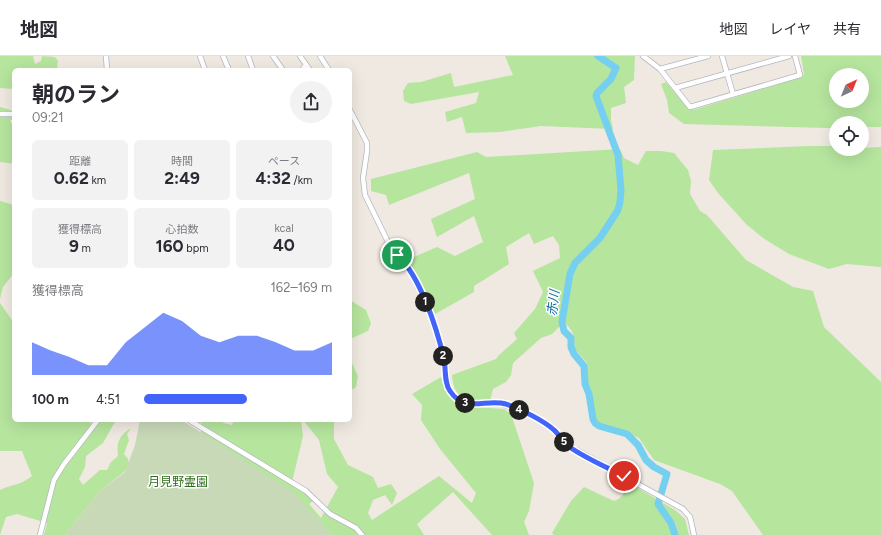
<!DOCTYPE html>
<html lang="ja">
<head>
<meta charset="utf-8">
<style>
	body { margin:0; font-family:Figtree,"Noto Sans JP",sans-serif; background:#f2f2f3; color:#2b2b33; height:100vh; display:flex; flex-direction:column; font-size:15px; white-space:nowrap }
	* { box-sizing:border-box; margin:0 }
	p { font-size:13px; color:#7c7c81 }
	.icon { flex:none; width:22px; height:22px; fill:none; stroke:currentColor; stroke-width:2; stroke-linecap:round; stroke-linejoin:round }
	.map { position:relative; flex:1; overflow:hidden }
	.drawer { position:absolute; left:12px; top:12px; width:340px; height:354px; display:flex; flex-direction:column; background:#fff; border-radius:6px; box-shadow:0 4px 16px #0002 }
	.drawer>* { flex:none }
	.needle { width:26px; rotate:43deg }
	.buttons { position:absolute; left:829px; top:12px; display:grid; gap:8px }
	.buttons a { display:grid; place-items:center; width:40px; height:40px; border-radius:50%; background:#fff; box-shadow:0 4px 16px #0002; font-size:20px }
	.pin { position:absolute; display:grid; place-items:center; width:34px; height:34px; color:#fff; margin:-17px; border:2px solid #fff; border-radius:50%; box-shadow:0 1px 4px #0007 }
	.km { position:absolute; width:20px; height:20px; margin:-10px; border-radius:50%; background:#222; color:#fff; font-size:11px; line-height:20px; text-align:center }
	.round { display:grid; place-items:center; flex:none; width:42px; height:42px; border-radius:21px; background:#f2f2f3 }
	.head { display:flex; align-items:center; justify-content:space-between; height:68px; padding:0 20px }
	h1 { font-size:22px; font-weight:700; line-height:30px }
	.figures { display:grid; grid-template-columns:repeat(3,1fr); gap:6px; height:68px; padding:4px 20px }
	.figures div { display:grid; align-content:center; border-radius:6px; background:#f2f2f3; text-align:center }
	.figures b { font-size:17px; font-weight:700 }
	.figures small { font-size:11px; font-weight:400 }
	.figures p { font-size:11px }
	.chart { height:112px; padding:8px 20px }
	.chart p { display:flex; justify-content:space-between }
	.chart svg { width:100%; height:72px; margin-top:4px; fill:#4264fb; opacity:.7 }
	ul { padding:0 20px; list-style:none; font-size:13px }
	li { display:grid; grid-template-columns:64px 48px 1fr; align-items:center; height:30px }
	li i { height:10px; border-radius:5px; background:#4264fb }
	header { display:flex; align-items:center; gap:24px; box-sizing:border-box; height:56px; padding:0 20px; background:#fff; border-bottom:1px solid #e1e1e2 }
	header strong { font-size:19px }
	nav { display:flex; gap:22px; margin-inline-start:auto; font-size:14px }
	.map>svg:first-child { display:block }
	.green { fill:#b6e59e; fill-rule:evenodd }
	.cemetery { fill:#c8d9b8 }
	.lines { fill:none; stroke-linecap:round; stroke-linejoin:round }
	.river { stroke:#75cff0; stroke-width:7 }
	.minor-casing { stroke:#b4b7c1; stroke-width:6 }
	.minor { stroke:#fff; stroke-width:4.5 }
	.route-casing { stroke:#fff; stroke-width:8 }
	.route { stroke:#4264fb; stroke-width:5 }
	.labels { text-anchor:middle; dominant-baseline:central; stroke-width:3; stroke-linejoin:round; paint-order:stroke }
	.park-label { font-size:12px; fill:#2c6e1b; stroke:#fff }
	.water-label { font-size:13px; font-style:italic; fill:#0d6fa3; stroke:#fff }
</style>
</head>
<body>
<header>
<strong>地図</strong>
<nav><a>地図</a><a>レイヤ</a><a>共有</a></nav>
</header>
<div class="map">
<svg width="881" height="479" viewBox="0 0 881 479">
	<rect width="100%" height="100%" fill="#efe9e1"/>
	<path class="green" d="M0,0H33L35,8L41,5L42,0L55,1L58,5L57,12H49L47,14H14V33L0,32Z
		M505,0H635L634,24L624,31L626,47L611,52V64L613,73L541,70L500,76L466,77L462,61L447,66L445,56L476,47L479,36L411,48L404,45L403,35L408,27L421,26L451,17L454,31L513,19Z
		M801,0H881V71H862V67H836V72H827L684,68L669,57L667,44L661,28L666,26L688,52L693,54L802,21L804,18ZM836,19H862V45H836Z
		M0,51L11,54L14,62L10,65L14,71V108L0,106Z
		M809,90H836V93L881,91V211L847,208L829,213L789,198L763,182L746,168L718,137L709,124L713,94Z
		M620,93L624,102L638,109L646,95H661L674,97L688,114L691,125L690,138L700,155L707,159L746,204L793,231L813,235L824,271L881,326V479H763L732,435L720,428L654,404L639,382L617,372L597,367L595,363L594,354L587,331V307L574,292C576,280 572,273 564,266L552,278L541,282L513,307L511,319L506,326L493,333L490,345C467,344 454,345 452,319L496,303L499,299L517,283L514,277L535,253L543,236L533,215L560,202L559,189L553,180L534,188L529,177L506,191L509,208L474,230V236L435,258L419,222L407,204L437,191L455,200L483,186L474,160L437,181L431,163L475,143L469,117L389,149L386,139L371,135V123L477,96L486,101Z
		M0,145L14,149V217L3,231L0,243Z
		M350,244L366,254L371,267L368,275L350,283Z
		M0,247L14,267V364H87L95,370L100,364H116L103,387L86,400L85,411L79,423L83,429L100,414H107L111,406L118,400C116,386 120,379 131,372L127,378L129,384L124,398L128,403L130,411L99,436L65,479H44L47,467L17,458L6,461L0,479V434C13,428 19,430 32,420L22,395H0Z
		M350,303L358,320L356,331L350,335Z
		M441,321L448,338L458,350L504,353L511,358L534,427L529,455L524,466L529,479H492L453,436L417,468L424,479H332L306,451L200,381L202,367L194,364H224L223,367L232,369L234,364H301L303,380L292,426L313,445L309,448L321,462L338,431L327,418L319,384L303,364H334V383L348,409L373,421L378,432L391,428L397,437L392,449L385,439L373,444L368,457L372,464L439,420L472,447L476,437L440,393L421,364L422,349L412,338Z
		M631,428L675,454L685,463L689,479H554L552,477L571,445L584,431L614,445L620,442Z"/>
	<path class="cemetery" d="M140,364H181L197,374L294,437L332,479H65L99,436L125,416L135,389Z"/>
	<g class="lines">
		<path class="river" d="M598,0L616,12L611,23L597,37L596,40L618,99L621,134L620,146L618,154L600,182L575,207L570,218L562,266L564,275L571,282V291L574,298L584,310L585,328L589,338L593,363L595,367L599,370L627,378L638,389L646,404L654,411L667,418L658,448L671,467L675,479"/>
		<defs>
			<path id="minor" d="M106,0L107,14
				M200,0L205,14
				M223,0L229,14
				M248,0L253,14
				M273,0L283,14
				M300,0L310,14
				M320,0L329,14
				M643,0L660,13L690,51L800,19L795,0
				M722,0L733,38
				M660,13L708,0
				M302,14L306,9
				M675,32L789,0
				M350,54L367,87V95L363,122L365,139L389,188L407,207L414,219L433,265L443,301L449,335L457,343L470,349L499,347L529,358L552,372L567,389L683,453L690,461L694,479
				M0,58H14
				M189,364L306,435L330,458L356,472L362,479
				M40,479L54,424L64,408L98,364"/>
		</defs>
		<use href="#minor" class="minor-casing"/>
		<use href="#minor" class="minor"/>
	</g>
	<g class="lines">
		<defs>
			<path id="route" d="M397,199C420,219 437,273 444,303C446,313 444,327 450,335C465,358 486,342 506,348C520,353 543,364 554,374C559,378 562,386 568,390C585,402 606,411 624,420"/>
		</defs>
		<use href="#route" class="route-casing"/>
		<use href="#route" class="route"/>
	</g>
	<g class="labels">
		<g class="park-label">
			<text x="178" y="426">月見野霊園</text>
		</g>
		<g class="water-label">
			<text transform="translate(553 247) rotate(-83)">赤川</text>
		</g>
	</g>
</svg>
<div class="buttons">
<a><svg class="needle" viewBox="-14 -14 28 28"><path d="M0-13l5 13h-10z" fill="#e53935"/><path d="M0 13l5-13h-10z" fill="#7c7c81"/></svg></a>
<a><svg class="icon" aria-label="locate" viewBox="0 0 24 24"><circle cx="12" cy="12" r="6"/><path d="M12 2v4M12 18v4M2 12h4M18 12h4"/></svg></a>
</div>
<div class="pin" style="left:397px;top:199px;background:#1e9e55"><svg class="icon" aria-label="arrive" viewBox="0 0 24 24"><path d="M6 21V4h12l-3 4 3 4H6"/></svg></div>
<div class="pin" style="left:624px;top:420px;background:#d93025"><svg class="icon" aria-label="check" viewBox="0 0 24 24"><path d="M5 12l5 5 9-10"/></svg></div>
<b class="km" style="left:425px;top:246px">1</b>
<b class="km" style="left:443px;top:300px">2</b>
<b class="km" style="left:465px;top:347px">3</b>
<b class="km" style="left:519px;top:354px">4</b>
<b class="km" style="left:564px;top:386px">5</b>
<section class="drawer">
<div class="head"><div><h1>朝のラン</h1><p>09:21</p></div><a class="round"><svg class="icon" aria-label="share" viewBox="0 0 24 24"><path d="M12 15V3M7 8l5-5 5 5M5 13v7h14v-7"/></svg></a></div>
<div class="figures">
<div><p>距離</p><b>0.62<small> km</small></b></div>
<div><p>時間</p><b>2:49</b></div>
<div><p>ペース</p><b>4:32<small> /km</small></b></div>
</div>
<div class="figures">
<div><p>獲得標高</p><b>9<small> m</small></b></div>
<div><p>心拍数</p><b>160<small> bpm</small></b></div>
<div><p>kcal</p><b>40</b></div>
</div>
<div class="chart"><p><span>獲得標高</span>162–169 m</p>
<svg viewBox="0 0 160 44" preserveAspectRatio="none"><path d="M0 44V24L10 29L20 33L30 38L40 38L50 24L60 15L70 6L80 11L90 20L100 24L110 20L120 20L130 24L140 29L150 29L160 24V44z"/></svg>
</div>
<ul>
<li><b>100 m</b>4:51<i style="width:55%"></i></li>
</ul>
</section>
</div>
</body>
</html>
